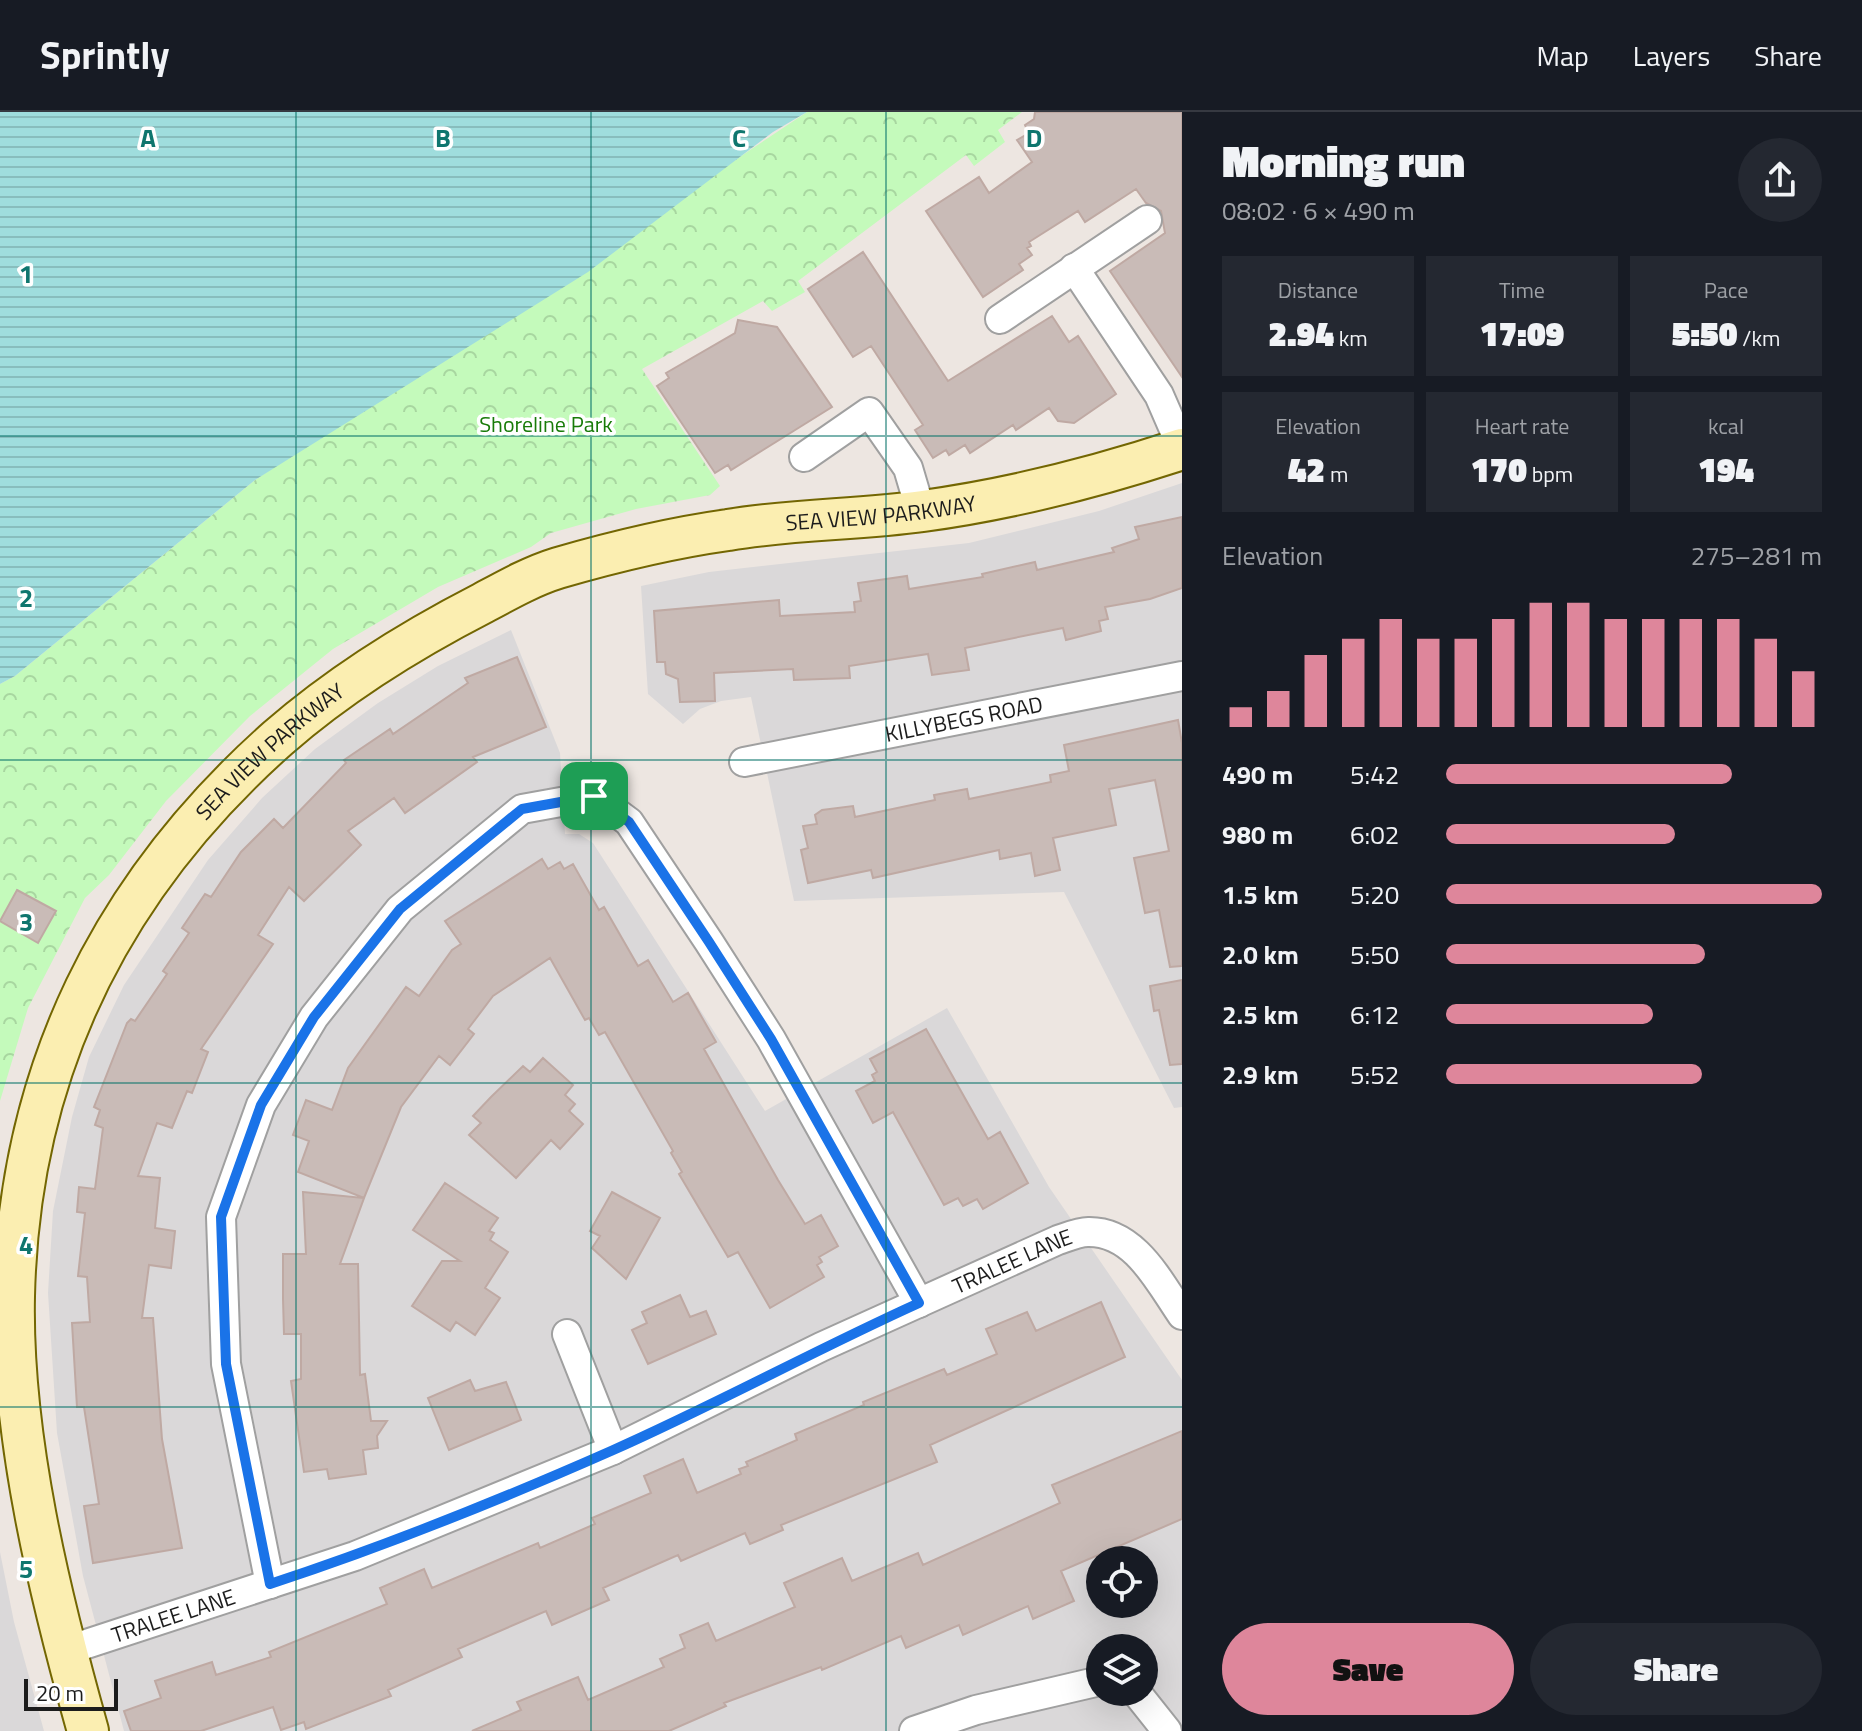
<!DOCTYPE html>
<html lang="en">
<head>
<meta charset="utf-8">
<style>
	body { margin:0; font-family:"Titillium Web",sans-serif; background:#242831; color:#f1f3f6; height:100vh; display:flex; flex-direction:column; font-size:30px; white-space:nowrap }
	* { box-sizing:border-box; margin:0 }
	p { font-size:26px; color:#9ea1a6 }
	.icon { flex:none; width:44px; height:44px; fill:none; stroke:currentColor; stroke-width:2; stroke-linecap:round; stroke-linejoin:round }
	.map { position:relative; flex:1; overflow:hidden }
	.sheet { display:flex; flex-direction:column; background:#171b24; width:680px }
	.sheet>* { flex:none }
	.fabs { position:absolute; left:1086px; top:1434px; display:grid; gap:16px }
	.fabs a { display:grid; place-items:center; width:72px; height:72px; border-radius:50%; background:#171b24; box-shadow:0 8px 32px #0002; font-size:40px }
	.scale { position:absolute; left:24px; bottom:20px; width:94px; box-sizing:border-box; padding-left:8px; border:4px solid #1c1c1c; border-top:0; font-size:22px; line-height:28px; white-space:nowrap; color:#1c1c1c; -webkit-text-stroke:6px #fff; paint-order:stroke }
	.pin { position:absolute; display:grid; place-items:center; width:68px; height:68px; color:#fff; margin:-34px; border-radius:16px; box-shadow:0 4px 12px #0006 }
	.round { display:grid; place-items:center; flex:none; width:84px; height:84px; border-radius:42px; background:#242831 }
	.headline { display:flex; align-items:center; justify-content:space-between; height:136px; padding:0 40px }
	h1 { font-size:44px; font-weight:800; line-height:60px }
	.figures { display:grid; grid-template-columns:repeat(3,1fr); gap:12px; height:136px; padding:8px 40px }
	.figures div { display:grid; align-content:center; border-radius:0px; background:#242831; text-align:center }
	.figures b { font-size:34px; font-weight:800 }
	.figures small { font-size:22px; font-weight:400 }
	.figures p { font-size:22px }
	.chart { height:224px; padding:16px 40px }
	.chart p { display:flex; justify-content:space-between }
	.chart svg { width:100%; height:144px; margin-top:8px; stroke:#de869b; stroke-width:6 }
	.action { display:flex; gap:16px; margin-top:auto; padding:16px 40px }
	.action a { flex:1; height:92px; border-radius:48px; background:#de869b; color:#111; font-size:32px; font-weight:800; line-height:92px; text-align:center }
	.action a+a { background:#242831; color:#f1f3f6 }
	ul { padding:0 40px; list-style:none; font-size:26px }
	li { display:grid; grid-template-columns:128px 96px 1fr; align-items:center; height:60px }
	li i { height:20px; border-radius:10px; background:#de869b }
	header { display:flex; align-items:center; gap:48px; box-sizing:border-box; height:112px; padding:0 40px; background:#171b24; border-bottom:2px solid #363941 }
	header strong { font-size:38px }
	nav { display:flex; gap:44px; margin-inline-start:auto; font-size:28px }
	main { display:flex; flex:1; min-height:0 }
	.map>svg:first-child { display:block }
	.residential { fill:#dad8d9; fill-rule:evenodd }
	.park { fill:url(#park-crowns) }
	.water { fill:url(#water-rules) }
	.building { fill:#c9bbb7; stroke:#bfa9a3; stroke-width:2 }
	.lines { fill:none; stroke-linecap:round; stroke-linejoin:round }
	.street-casing { stroke:#a0a0a0; stroke-width:32 }
	.secondary-casing { stroke:#736602; stroke-width:44 }
	.street { stroke:#fff; stroke-width:28 }
	.secondary { stroke:#fbeeb1; stroke-width:40 }
	.route-casing { stroke:#fff; stroke-width:16 }
	.route { stroke:#1a73e8; stroke-width:10 }
	.grid { fill:none; stroke:#0f766e; stroke-width:2; stroke-opacity:0.55 }
	.labels { text-anchor:middle; dominant-baseline:central; stroke-width:7; stroke-linejoin:round; paint-order:stroke }
	.park-label { font-size:22px; fill:#187b08; stroke:#fff }
	.street-label { font-size:22px; fill:#1c1c1c; stroke:#fff }
	.grid-label { font-size:26px; text-anchor:middle; font-weight:bold; fill:#0f766e; stroke:#fff; stroke-width:7; stroke-linejoin:round; paint-order:stroke }
</style>
</head>
<body>
<header>
<strong>Sprintly</strong>
<nav><a>Map</a><a>Layers</a><a>Share</a></nav>
</header>
<main>
<div class="map">
<svg width="1182" height="1619" viewBox="0 0 1182 1619">
	<defs>
		<pattern id="park-crowns" width="20" height="18" patternUnits="userSpaceOnUse" patternTransform="scale(2)"><rect width="20" height="18" fill="#c4fabb"/><path d="M2 6a3 3 0 1 1 6 0M12 15a3 3 0 1 1 6 0" fill="none" stroke="#a8d6a0"/></pattern>
		<pattern id="water-rules" width="6" height="5" patternUnits="userSpaceOnUse" patternTransform="scale(2)"><rect width="6" height="5" fill="#9fdddd"/><path d="M0 2.5h6" fill="none" stroke="#88bdbd"/></pattern>
	</defs>
	<rect width="100%" height="100%" fill="#ede6e1"/>
	<path class="residential" d="M1182,371V995L1174,996L1064,780L794,789L751,585L721,589L700,597L683,612L648,582L641,474L709,460L969,431L1099,399Z
		M511,518L560,641L565,722H579L593,731L765,999L947,896L1049,1075L1182,1268V1619H124L83,1464L57,1321L48,1181L53,1099L72,1005L89,945L124,873L208,748L262,686L315,637L378,591L438,554ZM1100,1448H1144V1492H1100ZM1100,1536H1144V1580H1100Z
		M0,1440L14,1510L44,1619H0Z"/>
	<path class="park" d="M807,0H1022L998,18L1005,30L974,54L966,43L798,169L805,180L772,199L763,189L642,257L720,374L710,383L636,397L551,421L531,435L438,475L333,537L250,604L166,689L109,763L85,786L28,896L0,989V572L15,564L255,368Z"/>
	<path class="water" d="M0,0H807L773,20L588,160L255,368L15,564L0,572Z"/>
	<path class="building" d="M1035,0H1182V265L1110,159L1165,121L1161,99L1146,91L1136,77L1085,110L1078,99L1029,130L1031,134L1027,136L1032,143L1019,152L1023,158L983,185L926,99L979,65L989,81L1032,50L1017,28L1029,21L1025,13L1034,7Z
		M863,140L948,269L1052,204L1069,230L1078,224L1116,282L1074,311L1058,309L1049,296L1016,318L1013,313L970,341L965,333L949,343L946,338L933,346L915,318L923,313L871,234L853,245L808,177Z
		M738,208L777,215L832,295L731,358L728,353L715,361L657,274L669,266L666,261L735,221Z
		M1182,405V476L1150,487L1105,495L1108,507L1099,509L1101,519L1066,528L1063,516L965,536L969,558L932,563L928,542L849,554L850,566L794,568L793,557L714,561L715,589L680,590L678,567L666,562L665,550H657L654,499L779,488L780,504L855,500L854,490L861,489L858,471L907,464L909,477L983,465L982,462L1035,450L1037,458L1114,440L1112,436L1139,427L1135,415Z
		M517,545L546,615L473,645L477,650L405,701L394,686L348,719L361,733L304,789L289,775L258,823L273,832L201,937L208,940L192,981L187,979L172,1016L157,1011L138,1064L160,1066L155,1116L175,1119L171,1156L149,1153L142,1206H153L162,1327L182,1436L93,1451L84,1394L99,1392L84,1295H77L72,1211L90,1210L87,1165L78,1164L85,1101L77,1100L79,1075L95,1077L103,1016L95,1013L100,998L94,995L127,911L131,907L135,909L167,862L163,859L189,821L182,816L205,782L211,785L241,740L274,707L283,716L346,651L344,648L390,617L393,622L468,571L465,566Z
		M1178,608L1182,631V854L1170,855L1159,798L1145,801L1134,746L1169,739L1155,668L1109,677L1116,713L1053,726L1060,758L1035,764L1031,741L1000,747L999,738L873,766L871,758L808,771L801,738L808,736L803,714L817,712L815,703L822,698L853,694L855,705L935,688L934,683L967,677L969,687L1051,670L1050,663L1069,659L1064,633Z
		M542,747L548,757L560,750L564,757L573,752L599,798L604,795L638,854L648,848L673,890L688,881L716,930L704,937L778,1068L805,1112L821,1103L838,1134L819,1145L822,1150L817,1153L824,1165L770,1196L738,1140L728,1145L679,1062L682,1060L671,1041L673,1039L605,920L599,923L589,906L585,908L550,846L493,884L468,917L474,922L450,953L439,944L401,995L364,1086L298,1060L309,1029L293,1023L306,988L332,998L348,956L406,875L419,884L452,838L461,832L445,809Z
		M17,778L56,799L38,831L0,809Z
		M1182,868V952L1170,953L1159,898L1154,899L1150,874Z
		M926,917L988,1027L1000,1020L1028,1071L983,1097L977,1087L963,1094L958,1086L944,1093L893,1000L873,1011L856,979L875,969L872,963L877,960L870,947Z
		M543,946L573,973L565,983L575,992L569,999L583,1012L560,1037L551,1028L516,1066L469,1023L481,1011L473,1004L491,985L523,954L530,960Z
		M445,1071L498,1106L489,1119L494,1121L490,1128L508,1140L485,1176L500,1186L475,1223L456,1210L450,1219L412,1194L442,1149H460L413,1118Z
		M303,1080L364,1086L340,1152H358L360,1263L365,1262L371,1309H387L377,1324L378,1336L363,1338L366,1362L329,1367L327,1357L304,1360L291,1269L301,1267V1222H284L283,1187V1142H306Z
		M612,1080L660,1106L626,1167L592,1136L600,1124L590,1119Z
		M680,1183L690,1205L706,1199L716,1222L648,1252L632,1218L647,1211L642,1200Z
		M1101,1190L1125,1245L930,1333L937,1350L781,1413L783,1418L750,1432L745,1421L681,1449L678,1443L603,1476L609,1488L552,1513L546,1499L458,1537L462,1545L388,1578L391,1584L306,1617L304,1610L281,1618L273,1595L201,1619H131L124,1599L161,1586L155,1569L212,1550L216,1563L271,1545L269,1540L387,1492L380,1476L424,1457L432,1476L538,1431L540,1436L595,1412L592,1406L651,1381L644,1364L683,1347L697,1381L741,1362L739,1357L748,1354L746,1350L797,1328L795,1322L864,1293L863,1290L944,1257L947,1263L997,1242L986,1217L1027,1200L1036,1219Z
		M470,1268L475,1279L506,1270L521,1308L449,1338L428,1286Z
		M1182,1319V1407L1061,1459L1074,1489L1033,1507L1028,1494L963,1523L959,1513L906,1536L901,1524L822,1558L821,1555L724,1591L726,1594L669,1619H472L521,1598L517,1590L578,1565L588,1588L664,1555L660,1547L685,1536L680,1523L708,1511L716,1529L795,1495L784,1471L842,1446L852,1469L918,1441L923,1453L1060,1391L1052,1373Z"/>
	<g class="lines">
		<defs>
			<g id="street">
				<path d="M1074,156L1159,283L1182,336"/>
				<path d="M1000,207L1147,108"/>
				<path d="M804,345L869,300L908,356L921,400"/>
				<path id="s1" d="M744,650L1182,564"/>
				<path d="M567,1222L613,1338"/>
				<path d="M270,1472L226,1252L221,1105L261,993L314,905L400,797L522,697L594,684L629,710L709,830L771,927L919,1191"/>
				<path id="s2" d="M65,1539L355,1444L613,1338L821,1235L1058,1128C1067,1125 1079,1120 1088,1120C1135,1119 1159,1170 1182,1203"/>
				<path d="M1136,1580L1167,1619"/>
				<path d="M914,1619L976,1598L1100,1569"/>
			</g>
			<g id="secondary">
				<path id="s3" d="M88,1619C50,1484 11,1325 14,1184C19,960 111,774 278,626C341,571 409,529 483,491C507,478 532,464 558,456C613,440 671,426 728,418C792,407 858,408 923,399C1011,387 1097,365 1182,337"/>
			</g>
		</defs>
		<use href="#street" class="street-casing"/>
		<use href="#secondary" class="secondary-casing"/>
		<use href="#street" class="street"/>
		<use href="#secondary" class="secondary"/>
	</g>
	<g class="lines">
		<defs>
			<path id="route" d="M594,684L629,710L709,830L771,927L919,1191C815,1238 715,1293 611,1339C500,1388 386,1434 270,1472L226,1252L221,1105L261,993L314,905L400,797L522,697Z"/>
		</defs>
		<use href="#route" class="route-casing"/>
		<use href="#route" class="route"/>
	</g>
	<path class="grid" d="M296,0V1619M591,0V1619M886,0V1619M0,324H1182M0,648H1182M0,971H1182M0,1295H1182"/>
	<g class="labels">
		<g class="park-label">
			<text x="546" y="312">Shoreline Park</text>
		</g>
		<g class="street-label">
			<text stroke="none"><textPath href="#s3" startOffset="1736">SEA VIEW PARKWAY</textPath></text>
			<text stroke="none"><textPath href="#s1" startOffset="224">KILLYBEGS ROAD</textPath></text>
			<text stroke="none"><textPath href="#s3" startOffset="1064">SEA VIEW PARKWAY</textPath></text>
			<text stroke="none"><textPath href="#s2" startOffset="1026">TRALEE LANE</textPath></text>
			<text stroke="none"><textPath href="#s2" startOffset="114">TRALEE LANE</textPath></text>
		</g>
	</g>
	<g class="grid-label">
		<text x="148" y="35">A</text>
		<text x="443" y="35">B</text>
		<text x="739" y="35">C</text>
		<text x="1034" y="35">D</text>
		<text x="26" y="171">1</text>
		<text x="26" y="495">2</text>
		<text x="26" y="819">3</text>
		<text x="26" y="1142">4</text>
		<text x="26" y="1466">5</text>
	</g>
</svg>
<div class="fabs">
<a><svg class="icon" aria-label="locate" viewBox="0 0 24 24"><circle cx="12" cy="12" r="6"/><path d="M12 2v4M12 18v4M2 12h4M18 12h4"/></svg></a>
<a><svg class="icon" aria-label="layers" viewBox="0 0 24 24"><path d="M12 4l9 5-9 5-9-5zM3 14l9 5 9-5"/></svg></a>
</div>
<div class="scale">20 m</div>
<div class="pin" style="left:594px;top:684px;background:#1e9e55"><svg class="icon" aria-label="arrive" viewBox="0 0 24 24"><path d="M6 21V4h12l-3 4 3 4H6"/></svg></div>
</div>
<section class="sheet">
<div class="headline"><div><h1>Morning run</h1><p>08:02 · 6 × 490 m</p></div><a class="round"><svg class="icon" aria-label="share" viewBox="0 0 24 24"><path d="M12 15V3M7 8l5-5 5 5M5 13v7h14v-7"/></svg></a></div>
<div class="figures">
<div><p>Distance</p><b>2.94<small> km</small></b></div>
<div><p>Time</p><b>17:09</b></div>
<div><p>Pace</p><b>5:50<small> /km</small></b></div>
</div>
<div class="figures">
<div><p>Elevation</p><b>42<small> m</small></b></div>
<div><p>Heart rate</p><b>170<small> bpm</small></b></div>
<div><p>kcal</p><b>194</b></div>
</div>
<div class="chart"><p><span>Elevation</span>275–281 m</p>
<svg viewBox="0 0 160 44" preserveAspectRatio="none"><path d="M5 44V38M15 44V33M25 44V22M35 44V17M45 44V11M55 44V17M65 44V17M75 44V11M85 44V6M95 44V6M105 44V11M115 44V11M125 44V11M135 44V11M145 44V17M155 44V27"/></svg>
</div>
<ul>
<li><b>490 m</b>5:42<i style="width:76%"></i></li>
<li><b>980 m</b>6:02<i style="width:61%"></i></li>
<li><b>1.5 km</b>5:20<i style="width:100%"></i></li>
<li><b>2.0 km</b>5:50<i style="width:69%"></i></li>
<li><b>2.5 km</b>6:12<i style="width:55%"></i></li>
<li><b>2.9 km</b>5:52<i style="width:68%"></i></li>
</ul>
<div class="action"><a>Save</a><a>Share</a></div>
</section>
</main>
</body>
</html>
